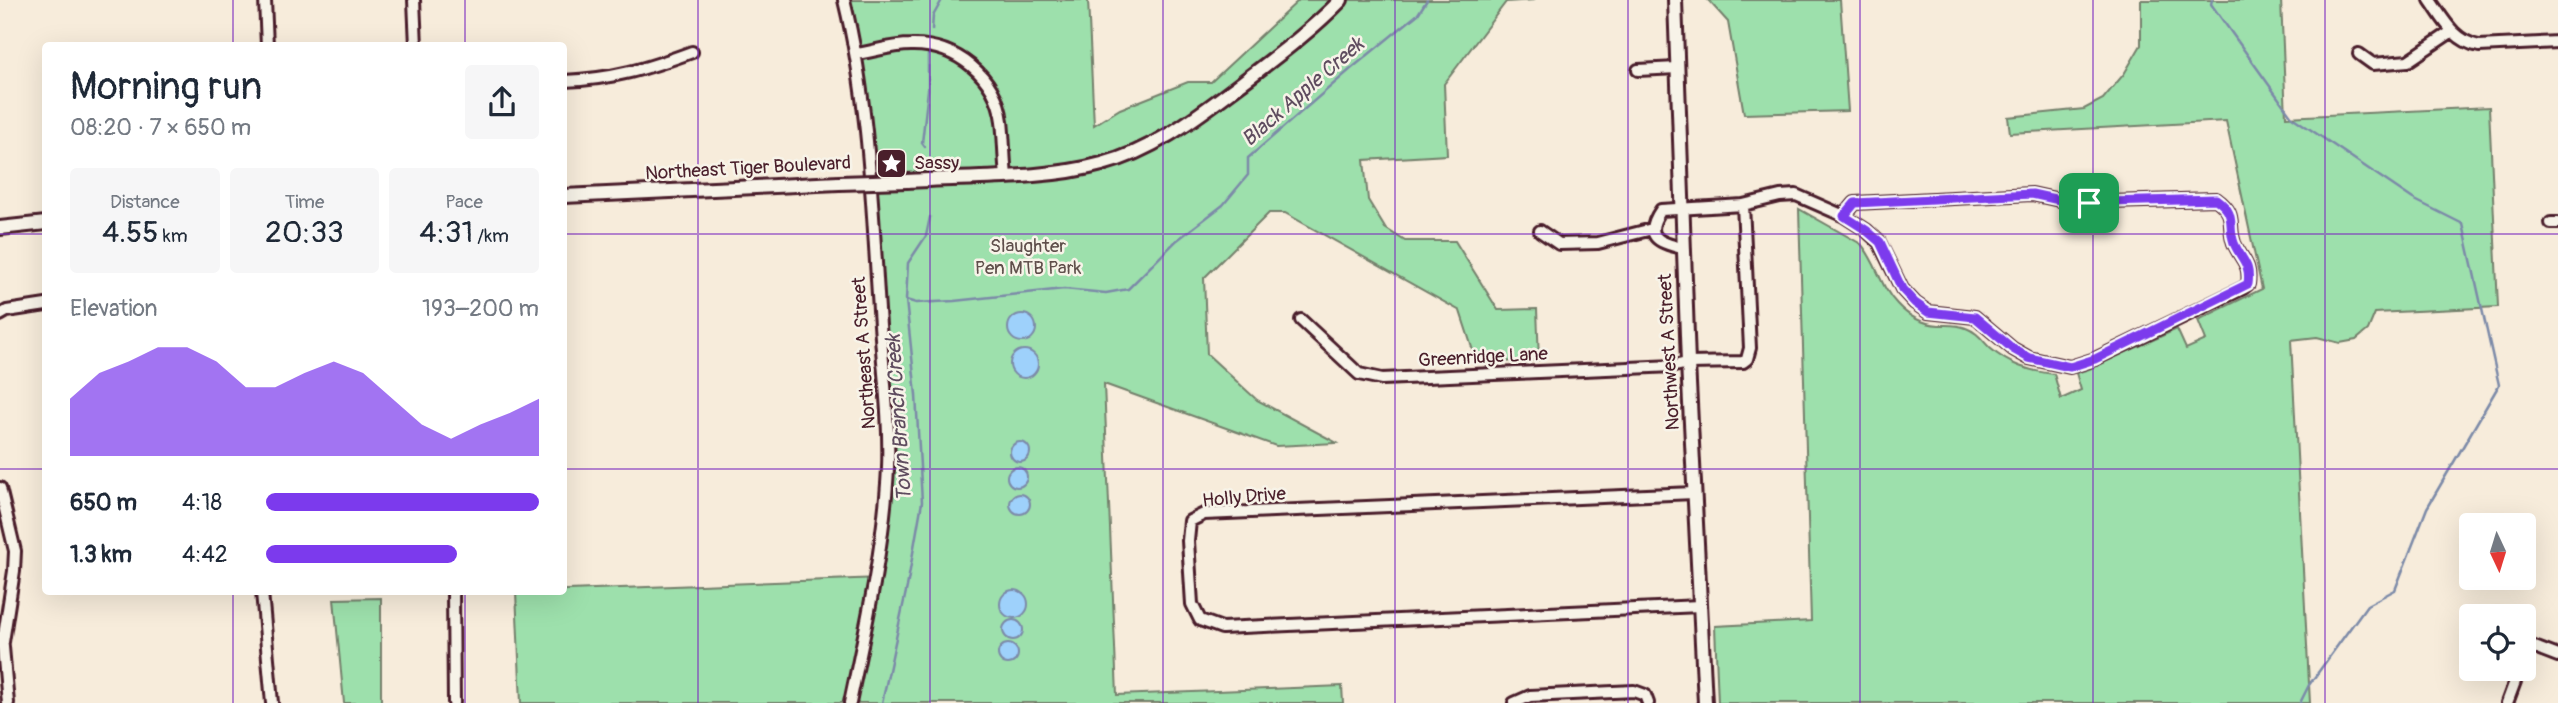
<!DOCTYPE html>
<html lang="en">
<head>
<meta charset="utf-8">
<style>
	body { margin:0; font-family:Pangolin,sans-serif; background:#f6f6f7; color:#1f2937; height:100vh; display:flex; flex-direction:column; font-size:26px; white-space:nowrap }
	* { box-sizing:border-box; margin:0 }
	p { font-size:23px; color:#747a83 }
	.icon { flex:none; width:38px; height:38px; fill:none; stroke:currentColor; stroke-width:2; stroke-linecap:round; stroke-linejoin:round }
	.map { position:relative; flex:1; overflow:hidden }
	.panel { position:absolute; left:42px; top:42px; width:525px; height:553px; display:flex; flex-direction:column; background:#fff; border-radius:7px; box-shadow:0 7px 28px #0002 }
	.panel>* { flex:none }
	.needle { width:46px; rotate:176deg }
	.buttons { position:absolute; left:2459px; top:513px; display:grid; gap:14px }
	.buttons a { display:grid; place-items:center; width:77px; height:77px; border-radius:7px; background:#fff; box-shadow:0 7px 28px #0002; font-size:35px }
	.pin { position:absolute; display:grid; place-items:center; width:60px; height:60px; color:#fff; margin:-30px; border-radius:14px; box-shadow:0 4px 10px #0006 }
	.round { display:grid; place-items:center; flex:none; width:74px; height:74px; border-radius:7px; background:#f6f6f7 }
	.headline { display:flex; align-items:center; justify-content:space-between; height:119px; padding:0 28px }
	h1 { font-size:38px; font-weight:600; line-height:52px }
	.metrics { display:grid; grid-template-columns:repeat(3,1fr); gap:10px; height:119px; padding:7px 28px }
	.metrics div { display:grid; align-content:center; border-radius:7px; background:#f6f6f7; text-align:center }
	.metrics b { font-size:30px; font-weight:600 }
	.metrics small { font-size:19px; font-weight:400 }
	.metrics p { font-size:19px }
	.chart { height:196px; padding:14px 28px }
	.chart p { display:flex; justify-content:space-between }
	.chart svg { width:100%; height:126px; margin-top:7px; fill:#7c3aed; opacity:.7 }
	ul { padding:0 28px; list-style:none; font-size:23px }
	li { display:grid; grid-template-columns:112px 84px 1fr; align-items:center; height:52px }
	li i { height:18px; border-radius:9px; background:#7c3aed }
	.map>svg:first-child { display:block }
	.green { fill:#9de0ac; stroke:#74806c; stroke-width:2 }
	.water { fill:#9ed1fb; stroke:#7c8aa8; stroke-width:2 }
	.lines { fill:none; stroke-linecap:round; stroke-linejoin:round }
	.stream { stroke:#7c8aa8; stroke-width:2.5 }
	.minor-casing { stroke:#4a1f2b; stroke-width:16 }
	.tertiary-casing { stroke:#4a1f2b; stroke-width:18 }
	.minor { stroke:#f7f3e8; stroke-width:10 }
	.tertiary { stroke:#f7f3e8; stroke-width:12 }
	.tertiary-bridge-casing { stroke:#4a1f2b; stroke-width:18; stroke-linecap:butt }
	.tertiary-bridge { stroke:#f7f3e8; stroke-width:12 }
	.route-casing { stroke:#fff; stroke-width:14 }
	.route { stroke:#7c3aed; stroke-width:9 }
	.grid { fill:none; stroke:#7b2cbf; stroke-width:2; stroke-opacity:0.55 }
	.labels { text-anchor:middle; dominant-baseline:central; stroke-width:5; stroke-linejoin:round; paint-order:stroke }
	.poi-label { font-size:19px; fill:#4a1f2b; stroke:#f7f3e8; text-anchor:start }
	.street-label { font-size:19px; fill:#4a1f2b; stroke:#f7f3e8 }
	.park-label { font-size:19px; fill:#5f4f4b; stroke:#f7f3e8 }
	.water-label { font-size:21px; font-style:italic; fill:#5f4c5f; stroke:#f7f3e8 }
</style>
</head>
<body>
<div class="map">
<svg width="2558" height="703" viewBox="0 0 2558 703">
	<rect width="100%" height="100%" fill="#f7ecdb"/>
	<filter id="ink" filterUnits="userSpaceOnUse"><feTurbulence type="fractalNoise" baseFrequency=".0143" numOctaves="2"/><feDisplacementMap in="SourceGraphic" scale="14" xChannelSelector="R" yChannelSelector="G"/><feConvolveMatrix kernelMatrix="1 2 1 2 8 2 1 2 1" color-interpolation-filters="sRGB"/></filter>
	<g filter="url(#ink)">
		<path class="green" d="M847,0H1088L1094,125L1120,109L1188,82H1211L1299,0H1535L1506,2L1444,84L1447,155L1364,160L1368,200L1385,228L1405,241H1455L1498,310L1537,309L1539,360L1477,363L1460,311L1285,213H1269L1204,278L1207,354L1257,400L1337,443L1276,446L1104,384L1117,695L1342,686L1343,703H521L516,592L881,578L896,453L876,214L846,28L857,25L851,19Z
			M1708,0H1840L1848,111L1744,114L1728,22Z
			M2141,0H2281L2286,117L2489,107L2498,307L2375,313L2368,330L2356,340L2340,343L2317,337L2291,340L2310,703H1718L1715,626L1811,621L1799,209L1861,244C1877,262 1880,287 1897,304C1908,316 1922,324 1939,325C1948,325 1957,324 1966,328C1977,332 1982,340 1990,348C2009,365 2029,371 2054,374L2061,399L2081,390L2076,373L2089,369L2177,329L2186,349L2206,340L2198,320L2262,289L2226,121L2010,133L2008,117L2084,109L2103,99L2124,74L2141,45Z
			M381,598V703H344L334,599Z"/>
		<path class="water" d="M1008 328a14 14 0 1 1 28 0a14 14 0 1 1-28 0Z
			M1010 364a14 14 0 1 1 28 0a14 14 0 1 1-28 0Z
			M1010 452a10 10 0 1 1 20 0a10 10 0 1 1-20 0Z
			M1007 477a10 10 0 1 1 20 0a10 10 0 1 1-20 0Z
			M1010 504a10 10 0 1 1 20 0a10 10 0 1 1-20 0Z
			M1000 604a14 14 0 1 1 28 0a14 14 0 1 1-28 0Z
			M1003 630a10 10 0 1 1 20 0a10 10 0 1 1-20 0Z
			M998 654a10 10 0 1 1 20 0a10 10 0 1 1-20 0Z"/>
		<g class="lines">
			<path class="stream" d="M2212,0L2211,4L2292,117L2413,199L2463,224L2499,385L2427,508L2395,590L2367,605L2309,685L2300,703
				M932,30L933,16L942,0
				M925,147L922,143L928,90V55
				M906,300L916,303L954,301L1064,289L1106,293L1128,289L1176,241L1223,205L1248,175V158L1352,68L1418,14L1427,0
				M882,703L907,587L922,502L916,395L906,300L908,263L926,236L930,217"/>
			<defs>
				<path id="minor" d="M265,0L267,46
					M414,0L416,46
					M844,0C869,102 872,205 879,310C882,362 890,416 888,468C884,547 866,626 850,703
					M2430,0C2444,20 2454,41 2479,46L2558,42
					M857,54C875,51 893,45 911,45C956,44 996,76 1002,121C1004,139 1004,158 1006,176
					M2359,54L2373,64L2408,61L2451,32
					M1638,70L1677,68
					M564,81C613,79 646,69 692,52
					M2551,223H2558
					M1540,231L1559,244L1598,243L1652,229
					M1683,248C1658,243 1643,236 1661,210L1743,205L1780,196L1796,195L1844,216L1866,230L1879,242L1902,289L1915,303L1928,312L1975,317L2013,349L2029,358L2070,367L2095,359L2243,288L2248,284C2251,263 2241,260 2234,243C2227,223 2238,215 2216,199L2073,203L2032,194L1855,203L1844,216
					M0,315L7,311L46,305
					M1301,320L1359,374L1382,379L1674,366L1688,363L1743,362L1747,359L1750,348L1743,205
					M0,488L15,551L14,571L3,642
					M1694,493L1204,514L1190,521L1188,541L1192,604L1200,620L1222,628L1700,606
					M262,592L272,703
					M453,592L454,703
					M2,636L8,703
					M2524,643L2558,656
					M2524,660L2529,646
					M1514,703L1530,696L1634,691L1645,695L1648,703
					M2507,703L2520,668"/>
				<path id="tertiary" d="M1675,0L1688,363L1705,703
					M907,181C968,177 1044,180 1102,164C1156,150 1200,114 1243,82C1277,56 1311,31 1341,0
					M564,196L839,183
					M0,228L46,223"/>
			</defs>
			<use href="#minor" class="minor-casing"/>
			<use href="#tertiary" class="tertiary-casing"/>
			<use href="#minor" class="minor"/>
			<use href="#tertiary" class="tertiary"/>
			<defs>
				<path id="tertiary-bridge" d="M839,183L907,181"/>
			</defs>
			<use href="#tertiary-bridge" class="tertiary-bridge-casing"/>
			<use href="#tertiary-bridge" class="tertiary-bridge"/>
		</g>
	</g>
	<g class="lines" filter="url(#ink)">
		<defs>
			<path id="route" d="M2032,194L2073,203L2216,199C2238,215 2227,223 2234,243C2241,260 2251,263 2248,284L2095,359L2070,367L2029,358L2013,349L1975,317L1928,312L1915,303L1902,289L1880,242L1866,230L1844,216L1855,203Z"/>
		</defs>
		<use href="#route" class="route-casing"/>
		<use href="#route" class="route"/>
	</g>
	<path class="grid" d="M233,0V46M465,0V46M698,0V703M930,0V703M1163,0V703M1395,0V703M1628,0V703M1860,0V703M2093,0V703M2325,0V703M0,234H46M564,234H2558M0,469H46M564,469H2558M233,592V703M465,592V703"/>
	<defs>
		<symbol id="sight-square" viewBox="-11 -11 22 22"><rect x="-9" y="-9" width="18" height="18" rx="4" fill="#4a1f2b" stroke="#f7f3e8"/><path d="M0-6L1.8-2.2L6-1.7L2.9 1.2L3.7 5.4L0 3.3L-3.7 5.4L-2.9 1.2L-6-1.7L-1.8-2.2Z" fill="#fff"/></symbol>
	</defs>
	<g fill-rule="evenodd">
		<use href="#sight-square" x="874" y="146" width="35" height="35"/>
	</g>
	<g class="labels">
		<g class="poi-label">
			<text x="914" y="163">Sassy</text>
		</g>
		<g class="street-label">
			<text transform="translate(748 168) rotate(-3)">Northeast Tiger Boulevard</text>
			<text transform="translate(1669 352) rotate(-93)">Northwest A Street</text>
			<text transform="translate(864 353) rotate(-94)">Northeast A Street</text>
			<text transform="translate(1483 357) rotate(-3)">Greenridge Lane</text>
			<text transform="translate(1244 497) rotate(-5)">Holly Drive</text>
		</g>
		<g class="park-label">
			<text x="1028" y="246">Slaughter<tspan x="1028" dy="22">Pen MTB Park</tspan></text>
		</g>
		<g class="water-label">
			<text transform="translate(1303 92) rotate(-41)">Black Apple Creek</text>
			<text transform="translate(899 418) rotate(-94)">Town Branch Creek</text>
		</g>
	</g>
</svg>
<div class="buttons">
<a><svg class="needle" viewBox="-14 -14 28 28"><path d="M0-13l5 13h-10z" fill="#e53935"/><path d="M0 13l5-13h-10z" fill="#747a83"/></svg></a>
<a><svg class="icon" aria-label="locate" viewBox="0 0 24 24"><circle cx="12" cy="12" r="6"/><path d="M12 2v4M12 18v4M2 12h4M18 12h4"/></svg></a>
</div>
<div class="pin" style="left:2089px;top:203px;background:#1e9e55"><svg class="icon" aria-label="arrive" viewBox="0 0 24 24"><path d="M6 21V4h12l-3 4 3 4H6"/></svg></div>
<section class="panel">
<div class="headline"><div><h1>Morning run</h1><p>08:20 · 7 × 650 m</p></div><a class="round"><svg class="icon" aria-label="share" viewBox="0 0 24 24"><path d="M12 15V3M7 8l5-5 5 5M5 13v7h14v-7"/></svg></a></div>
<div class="metrics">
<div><p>Distance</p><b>4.55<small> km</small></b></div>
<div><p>Time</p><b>20:33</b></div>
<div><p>Pace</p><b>4:31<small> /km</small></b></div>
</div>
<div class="chart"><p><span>Elevation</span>193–200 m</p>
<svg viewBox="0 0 160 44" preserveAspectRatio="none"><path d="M0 44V24L10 15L20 11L30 6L40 6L50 11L60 20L70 20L80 15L90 11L100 15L110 24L120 33L130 38L140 33L150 29L160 24V44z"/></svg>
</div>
<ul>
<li><b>650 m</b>4:18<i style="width:100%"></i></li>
<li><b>1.3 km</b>4:42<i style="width:70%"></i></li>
</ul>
</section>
</div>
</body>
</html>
